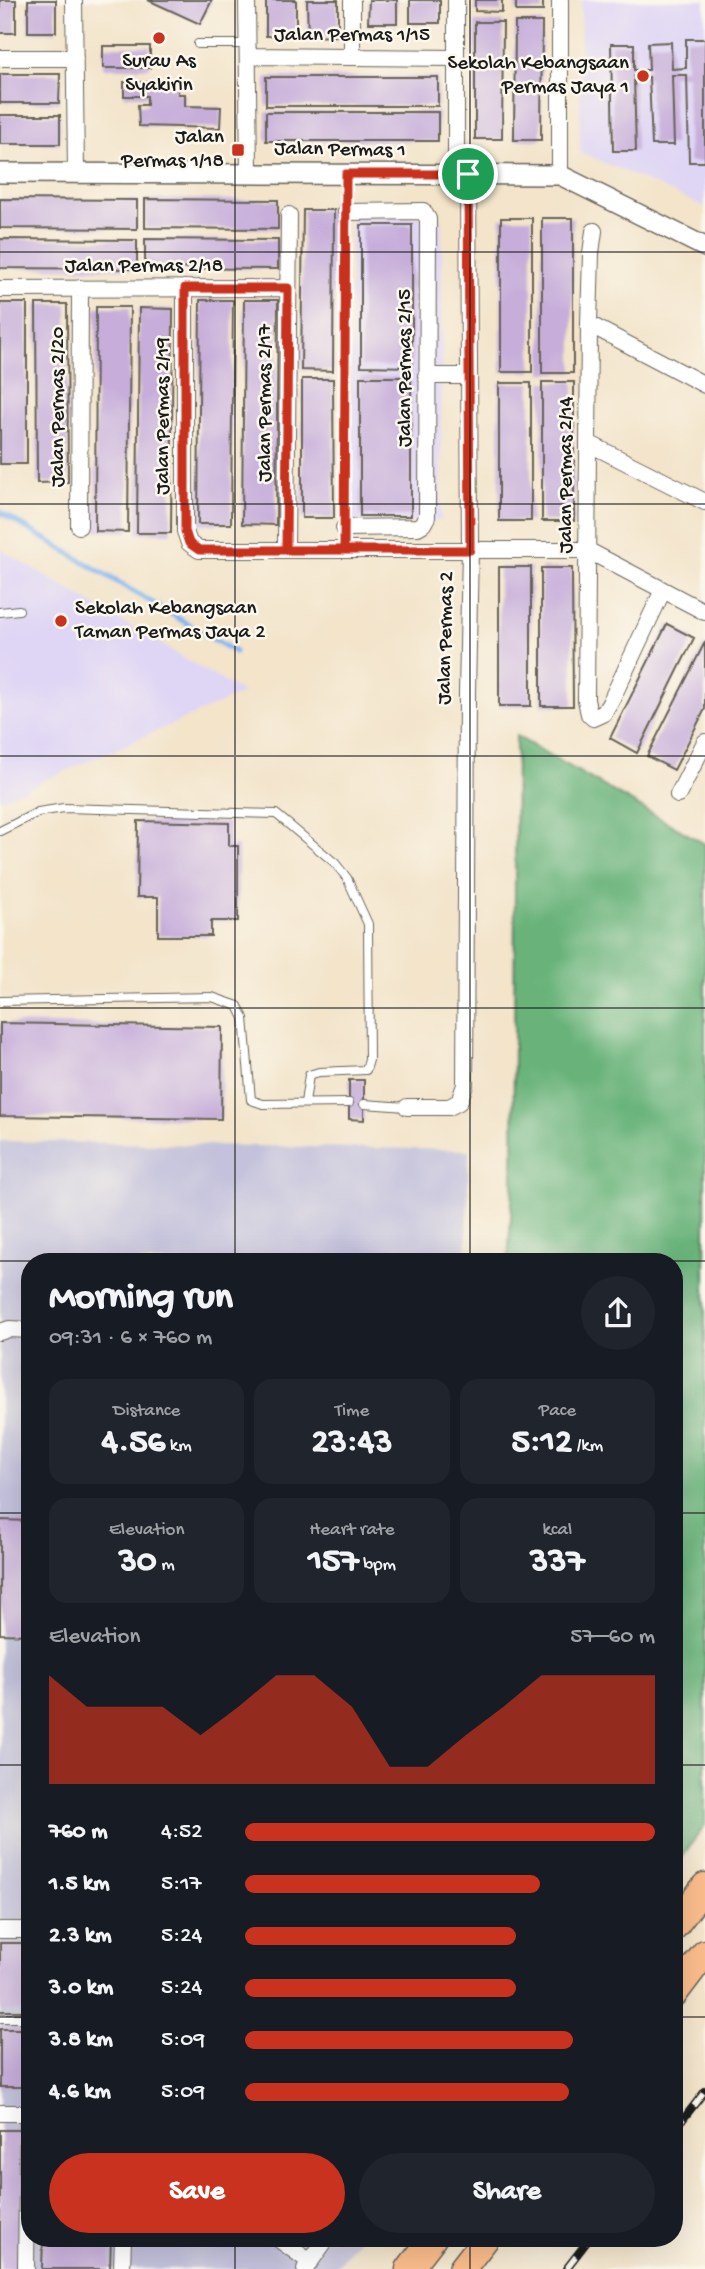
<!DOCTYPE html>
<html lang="en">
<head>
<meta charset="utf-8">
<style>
	body { margin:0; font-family:"Gochi Hand",sans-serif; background:#20242c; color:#f1f3f6; height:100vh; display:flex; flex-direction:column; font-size:26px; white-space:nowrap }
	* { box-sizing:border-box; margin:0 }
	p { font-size:23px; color:#9ea1a6 }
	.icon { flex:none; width:38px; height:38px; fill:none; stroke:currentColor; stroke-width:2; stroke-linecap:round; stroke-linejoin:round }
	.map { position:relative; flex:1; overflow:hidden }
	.sheet { position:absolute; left:21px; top:1253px; width:662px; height:994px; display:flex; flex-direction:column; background:#171b24; border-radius:28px; box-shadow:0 7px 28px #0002 }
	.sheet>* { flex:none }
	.pin { position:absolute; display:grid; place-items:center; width:60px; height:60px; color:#fff; margin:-30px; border:4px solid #fff; border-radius:50%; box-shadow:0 2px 7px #0007 }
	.round { display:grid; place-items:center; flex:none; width:74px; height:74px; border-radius:37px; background:#20242c }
	.summary { display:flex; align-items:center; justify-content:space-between; height:119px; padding:0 28px }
	h1 { font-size:38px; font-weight:700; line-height:52px }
	.metrics { display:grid; grid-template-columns:repeat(3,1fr); gap:10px; height:119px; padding:7px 28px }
	.metrics div { display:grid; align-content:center; border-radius:18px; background:#20242c; text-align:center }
	.metrics b { font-size:35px; font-weight:700 }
	.metrics small { font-size:19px; font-weight:400 }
	.metrics p { font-size:19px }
	.chart { height:196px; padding:14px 28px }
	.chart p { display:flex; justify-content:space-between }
	.chart svg { width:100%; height:126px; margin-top:7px; fill:#c8321e; opacity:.7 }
	.cta { display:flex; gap:14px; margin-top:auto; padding:14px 28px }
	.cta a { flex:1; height:80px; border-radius:42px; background:#c8321e; color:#fff; font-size:28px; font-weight:700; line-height:80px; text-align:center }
	.cta a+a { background:#20242c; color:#f1f3f6 }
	ul { padding:0 28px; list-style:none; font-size:23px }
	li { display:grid; grid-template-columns:112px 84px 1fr; align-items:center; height:52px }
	li i { height:18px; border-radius:9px; background:#c8321e }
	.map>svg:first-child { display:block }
	.built { fill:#dfd5f5 }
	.industrial { fill:#c3c1db }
	.forest { fill:#69b37a; stroke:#42684b; stroke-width:2 }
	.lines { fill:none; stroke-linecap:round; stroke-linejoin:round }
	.stream { stroke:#84b6f0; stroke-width:5 }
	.building { fill:#c6adda }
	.service-casing { stroke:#676259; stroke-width:10 }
	.minor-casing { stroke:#676259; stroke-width:18 }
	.tertiary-casing { stroke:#676259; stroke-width:22 }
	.trunk-casing { stroke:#676259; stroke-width:29 }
	.service { stroke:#fff; stroke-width:8 }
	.minor { stroke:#fff; stroke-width:16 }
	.tertiary { stroke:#fff; stroke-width:19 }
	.trunk { stroke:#fabc8b; stroke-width:26 }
	.rail-casing { stroke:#1c1c1c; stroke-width:8 }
	.rail { stroke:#fbf7ec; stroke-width:5; stroke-dasharray:16; stroke-linecap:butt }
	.route-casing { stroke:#fff; stroke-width:14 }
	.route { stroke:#c8321e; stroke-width:9 }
	.grid { fill:none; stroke:#1c1c1c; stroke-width:2; stroke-opacity:0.55 }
	.poi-dot { fill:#c8321e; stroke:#fbf7ec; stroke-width:2.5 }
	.labels { text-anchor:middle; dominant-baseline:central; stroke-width:5; stroke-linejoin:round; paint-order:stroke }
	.street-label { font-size:21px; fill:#1c1c1c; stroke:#fbf7ec }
	.poi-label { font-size:21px; fill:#1c1c1c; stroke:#fbf7ec; text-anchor:end }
</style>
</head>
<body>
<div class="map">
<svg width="705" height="2269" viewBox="0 0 705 2269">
	<rect width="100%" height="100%" fill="#fbf7ec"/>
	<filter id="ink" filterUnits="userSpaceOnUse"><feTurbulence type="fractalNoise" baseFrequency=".0143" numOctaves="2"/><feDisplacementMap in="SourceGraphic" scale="14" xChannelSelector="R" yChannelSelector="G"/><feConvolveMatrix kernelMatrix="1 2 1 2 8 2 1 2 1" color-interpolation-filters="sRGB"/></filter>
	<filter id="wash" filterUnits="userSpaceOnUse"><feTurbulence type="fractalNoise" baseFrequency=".00686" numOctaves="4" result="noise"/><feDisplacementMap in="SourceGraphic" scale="28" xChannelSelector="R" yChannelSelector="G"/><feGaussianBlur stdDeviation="1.57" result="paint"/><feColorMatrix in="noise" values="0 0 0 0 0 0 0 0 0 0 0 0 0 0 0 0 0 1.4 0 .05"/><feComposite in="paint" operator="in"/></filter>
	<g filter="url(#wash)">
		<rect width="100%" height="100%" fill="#f3e4ca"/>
		<path class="built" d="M581,0H705V207L580,152Z
			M351,217H442L441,521H351Z
			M0,549L243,693L0,800Z"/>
		<path class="industrial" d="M0,1141L469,1150L466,1262H30V2238H359L334,2269H0Z"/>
		<path class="forest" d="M516,736L705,844V1825L674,1868V1262H508L513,1186Z"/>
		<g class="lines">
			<path class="stream" d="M0,512L235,652"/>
		</g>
		<g id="blocks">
			<path class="building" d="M0,0H16V33H0Z
				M28,0H56V32H28Z
				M148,0H212L200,24Z
				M266,0H296V36H266Z
				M307,0H338V36L308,37Z
				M369,0H397V23H368Z
				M410,0H440V23H410Z
				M475,0H502V12L475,11Z
				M516,0H543V11H516Z
				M475,22H503L502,139H475Z
				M515,22H542L541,140H514Z
				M686,39H705V162H689L687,75H672L674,145H652L649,77H634L636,151H613L611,44H634V70H649L648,43L671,42L672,69L686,68Z
				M103,46H150V68H103Z
				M0,74H60L59,103H0Z
				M266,77H438V106H266Z
				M124,82H178V94H185V106L221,107L220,128L139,126L138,105H147V96H124Z
				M266,112H438V141H266Z
				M0,115H60V144H0Z
				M0,199L137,200V229L0,228Z
				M145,199L278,200V229L145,228Z
				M303,210H334L333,371L301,370Z
				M501,218H532V372H501Z
				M542,218H573V373H542Z
				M361,225H412V367L361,366Z
				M0,239L137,240V269L0,268Z
				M145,239L278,240V269L145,268Z
				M200,300H233L231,524H198Z
				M244,300H278L276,525L242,524Z
				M0,303H27V464H0Z
				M36,304H67L68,482L37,483Z
				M96,307H130L128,532L95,531Z
				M139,308L173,309L171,533H137Z
				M360,377H411V516H360Z
				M302,379H333L334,518H302Z
				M542,382H574V521H542Z
				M499,383H531V521H499Z
				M499,567H531V706H499Z
				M541,568H572L573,706H541Z
				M667,624L694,638L637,753L610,738Z
				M705,642V709L674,770L647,756Z
				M138,821L229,823V846H238V921H211V936H158V897H137Z
				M0,1023L222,1027L221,1119L0,1116Z
				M349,1080H364V1120L349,1119Z
				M0,1520L30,1521V1635L0,1634Z
				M0,1943H30V2011H0Z
				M0,2029H30V2087H0Z
				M0,2130H26L23,2269H0Z
				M43,2238H111L110,2269H42Z"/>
		</g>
	</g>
	<g filter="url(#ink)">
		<use href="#blocks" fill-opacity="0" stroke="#676259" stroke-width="2"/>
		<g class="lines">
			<defs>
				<path id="service" d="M198,44H248
					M344,550L346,174
					M0,612L19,610
					M0,831L38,812L64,808L276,814L335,863L347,878L368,924L369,1060L366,1070L319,1072L309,1075L305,1103
					M0,1001L212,997L238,1006L244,1018L251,1100L263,1104L349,1103
					M364,1104L407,1107
					M0,2018H30"/>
				<path id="minor" d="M74,0L76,173
					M247,0L249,173
					M352,0V56
					M560,0V175
					M248,56L456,58
					M0,58H75
					M456,175V0
					M594,231L591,253L589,324L586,700L589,714L593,718L604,713L610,703L663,590
					M185,288V531L189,543L199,550H587L705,612
					M0,289L288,288
					M589,324L705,385
					M426,376H469
					M588,443L705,502
					M79,526L80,288
					M344,528L418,527L423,524L427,517L428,219L423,211L346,212
					M286,550L289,215
					M678,795L705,742
					M407,1107H449L459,1102L465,1085L467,693L470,550L468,174
					M0,1332L9,1329L30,1330
					M0,1930H30
					M0,2113H30
					M277,2238L310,2262
					M26,2269L28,2113
					M122,2269L123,2238
					M305,2269L327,2238"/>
				<path id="tertiary" d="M0,173L560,175L705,247"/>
				<path id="trunk" d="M674,1927L705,1886
					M674,1994L705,1953
					M409,2269L433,2238
					M462,2269L486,2238"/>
			</defs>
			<use href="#service" class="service-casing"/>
			<use href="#minor" class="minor-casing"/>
			<use href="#tertiary" class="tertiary-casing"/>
			<use href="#trunk" class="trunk-casing"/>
			<use href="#service" class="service"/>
			<use href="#minor" class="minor"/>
			<use href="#tertiary" class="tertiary"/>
			<use href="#trunk" class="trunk"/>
			<defs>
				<path id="rail" d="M674,2131L705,2091
					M566,2269L590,2238"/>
			</defs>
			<use href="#rail" class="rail-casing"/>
			<use href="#rail" class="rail"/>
		</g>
	</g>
	<g class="lines" filter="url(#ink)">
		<defs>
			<path id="route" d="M468,174H346L344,550H199L189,543L185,531V288H288L286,550H470L468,174"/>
		</defs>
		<use href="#route" class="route-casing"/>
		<use href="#route" class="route"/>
	</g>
	<path class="grid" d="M235,0V1262M470,0V1262M0,252H705M0,504H705M0,756H705M0,1008H705M0,1261H705M0,1513H30M674,1513H705M0,1765H30M674,1765H705M0,2017H30M674,2017H705M235,2238V2269M470,2238V2269"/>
	<g class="poi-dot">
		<circle cx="159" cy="38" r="7"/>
		<circle cx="643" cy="76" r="7"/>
		<rect x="231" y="143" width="14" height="14" rx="3.5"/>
		<circle cx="61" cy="621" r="7"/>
	</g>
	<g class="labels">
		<g class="street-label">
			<text x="352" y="36">Jalan Permas 1/15</text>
			<text transform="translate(340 151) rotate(1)">Jalan Permas 1</text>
			<text x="144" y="267">Jalan Permas 2/18</text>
			<text transform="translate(406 368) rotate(-90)">Jalan Permas 2/15</text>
			<text transform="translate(266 403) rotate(-90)">Jalan Permas 2/17</text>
			<text transform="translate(59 407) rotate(-90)">Jalan Permas 2/20</text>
			<text transform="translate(164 416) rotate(-90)">Jalan Permas 2/19</text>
			<text transform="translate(567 475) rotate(-90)">Jalan Permas 2/14</text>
			<text transform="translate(447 638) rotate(-89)">Jalan Permas 2</text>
		</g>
		<g class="poi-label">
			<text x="159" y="62" text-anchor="middle">Surau As<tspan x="159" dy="24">Syakirin</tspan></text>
			<text x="629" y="64">Sekolah Kebangsaan<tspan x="629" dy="24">Permas Jaya 1</tspan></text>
			<text x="224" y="138">Jalan<tspan x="224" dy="24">Permas 1/18</tspan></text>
			<text x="75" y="609" text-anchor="start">Sekolah Kebangsaan<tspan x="75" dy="24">Taman Permas Jaya 2</tspan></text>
		</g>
	</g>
</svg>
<div class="pin" style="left:468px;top:174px;background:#1e9e55"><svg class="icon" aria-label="arrive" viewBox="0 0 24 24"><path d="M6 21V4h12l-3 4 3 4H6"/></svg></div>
<section class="sheet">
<div class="summary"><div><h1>Morning run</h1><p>09:31 · 6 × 760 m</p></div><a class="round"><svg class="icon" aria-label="share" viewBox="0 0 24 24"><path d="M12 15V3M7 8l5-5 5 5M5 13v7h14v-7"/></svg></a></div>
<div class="metrics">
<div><p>Distance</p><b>4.56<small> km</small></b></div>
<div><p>Time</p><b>23:43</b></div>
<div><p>Pace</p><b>5:12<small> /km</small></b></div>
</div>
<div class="metrics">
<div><p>Elevation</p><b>30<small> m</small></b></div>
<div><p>Heart rate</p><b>157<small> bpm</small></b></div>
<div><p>kcal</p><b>337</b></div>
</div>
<div class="chart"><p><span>Elevation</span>57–60 m</p>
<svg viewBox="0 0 160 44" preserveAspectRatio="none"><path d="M0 44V6L10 17L20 17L30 17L40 27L50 17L60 6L70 6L80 17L90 38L100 38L110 27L120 17L130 6L140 6L150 6L160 6V44z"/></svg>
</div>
<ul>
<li><b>760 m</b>4:52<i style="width:100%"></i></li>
<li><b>1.5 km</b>5:17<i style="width:72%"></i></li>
<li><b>2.3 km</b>5:24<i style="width:66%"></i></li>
<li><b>3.0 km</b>5:24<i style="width:66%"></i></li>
<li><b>3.8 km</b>5:09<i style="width:80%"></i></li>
<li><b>4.6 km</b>5:09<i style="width:79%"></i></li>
</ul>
<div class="cta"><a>Save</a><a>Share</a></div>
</section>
</div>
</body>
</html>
